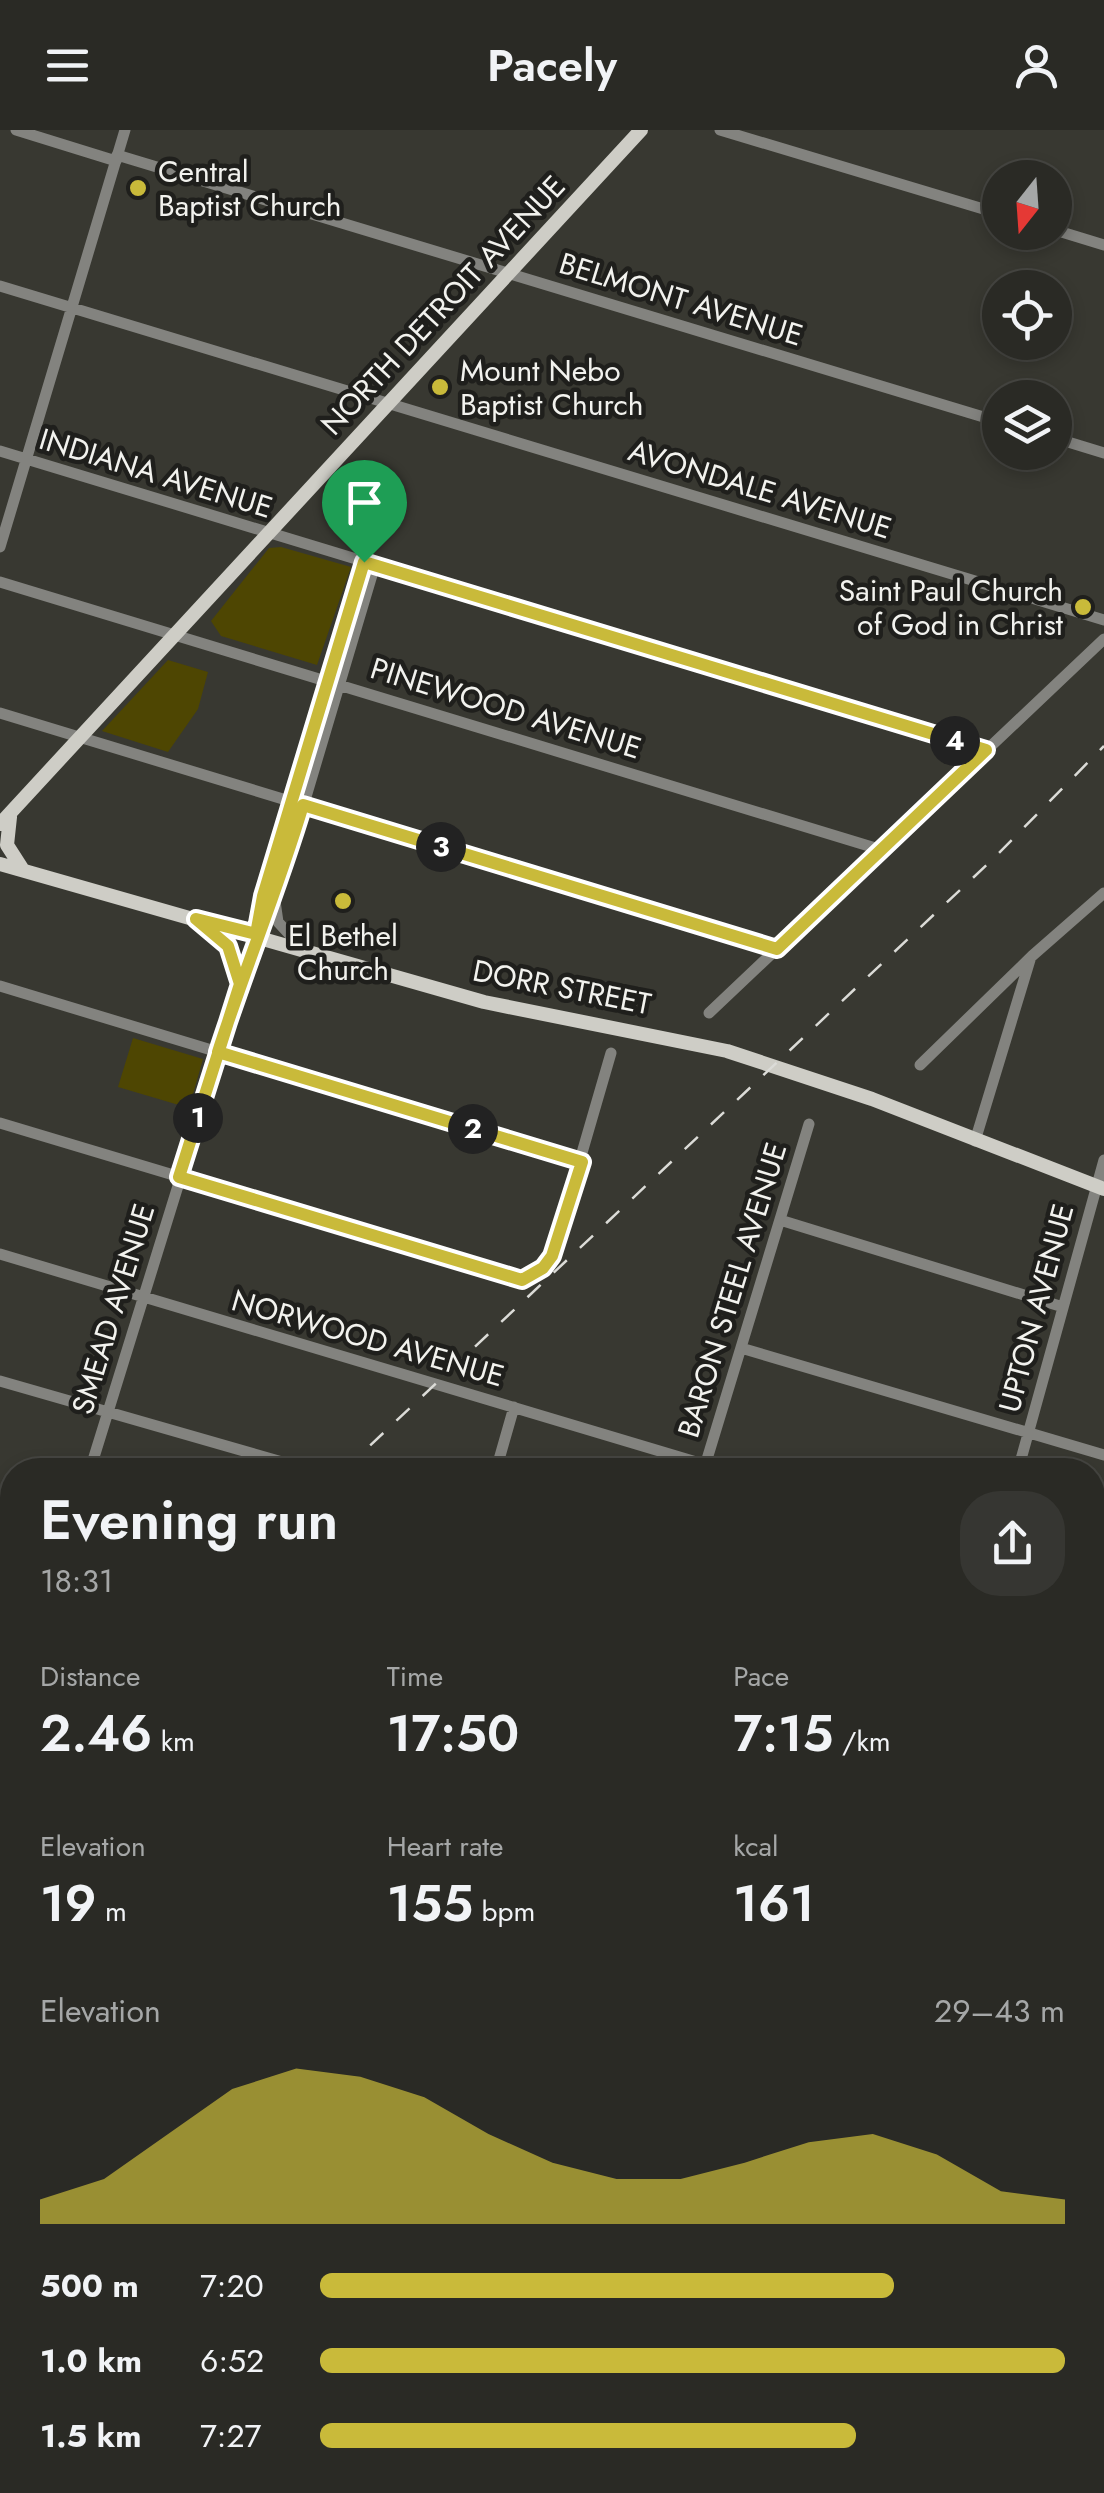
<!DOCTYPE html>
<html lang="en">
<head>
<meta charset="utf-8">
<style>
	body { margin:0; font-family:Jost,sans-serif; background:#363632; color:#f1f3f6; height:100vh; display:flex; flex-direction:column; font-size:38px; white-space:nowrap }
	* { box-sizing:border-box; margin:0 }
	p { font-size:32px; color:#a5a7a7 }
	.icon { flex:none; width:55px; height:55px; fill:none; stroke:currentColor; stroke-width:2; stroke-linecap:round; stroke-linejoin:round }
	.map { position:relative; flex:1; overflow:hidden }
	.panel { position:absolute; left:0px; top:1328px; width:1105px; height:1038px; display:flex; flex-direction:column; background:#2a2a25; border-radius:40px 40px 0 0; box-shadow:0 5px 15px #0003,0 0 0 2px #464642 }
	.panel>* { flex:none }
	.needle { width:65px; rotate:197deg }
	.fabs { position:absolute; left:982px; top:30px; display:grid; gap:20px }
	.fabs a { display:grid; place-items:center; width:90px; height:90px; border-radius:50%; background:#2a2a25; box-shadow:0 5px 15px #0003,0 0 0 2px #464642; font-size:50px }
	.pin { position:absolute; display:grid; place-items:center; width:85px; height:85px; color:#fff; margin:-102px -42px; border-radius:50% 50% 50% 0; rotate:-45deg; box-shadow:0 0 10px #0007 }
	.pin .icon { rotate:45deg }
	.km { position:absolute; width:50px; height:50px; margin:-25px; border-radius:50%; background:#222; color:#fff; font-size:28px; line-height:50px; text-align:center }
	.round { display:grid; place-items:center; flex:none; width:105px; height:105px; border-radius:40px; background:#363632 }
	.overview { display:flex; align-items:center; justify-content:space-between; height:170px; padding:0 40px }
	h1 { font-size:55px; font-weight:600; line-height:75px }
	.figures { display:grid; grid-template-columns:repeat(3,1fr); gap:15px; height:170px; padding:10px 40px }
	.figures div { display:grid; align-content:center }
	.figures b { font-size:50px; font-weight:600 }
	.figures small { font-size:28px; font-weight:400 }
	.figures p { font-size:28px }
	.chart { height:280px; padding:20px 40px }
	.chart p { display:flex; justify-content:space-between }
	.chart svg { width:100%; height:180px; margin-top:10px; fill:#c9ba3a; opacity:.7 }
	ul { padding:0 40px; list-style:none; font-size:32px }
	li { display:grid; grid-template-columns:160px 120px 1fr; align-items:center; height:75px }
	li i { height:25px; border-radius:12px; background:#c9ba3a }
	header { display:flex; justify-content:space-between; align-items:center; height:130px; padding:0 40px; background:#2a2a25; font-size:45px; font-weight:600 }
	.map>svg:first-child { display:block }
	.green { fill:#4e4602 }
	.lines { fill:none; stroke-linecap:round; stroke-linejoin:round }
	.minor { stroke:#83837f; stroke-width:11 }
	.major { stroke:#cecdc6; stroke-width:14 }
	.rail { stroke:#dbdbd7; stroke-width:2.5; stroke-dasharray:18 18; stroke-linecap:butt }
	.route-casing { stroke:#fff; stroke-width:20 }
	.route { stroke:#c9ba3a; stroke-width:12 }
	.poi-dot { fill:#c9ba3a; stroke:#1f1f1c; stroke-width:4 }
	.labels { text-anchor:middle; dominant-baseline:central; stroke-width:9; stroke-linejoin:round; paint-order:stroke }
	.poi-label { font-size:30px; fill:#f2f2ee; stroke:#1f1f1c; text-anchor:start }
	.street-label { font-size:30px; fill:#f2f2ee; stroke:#1f1f1c }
</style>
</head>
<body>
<header><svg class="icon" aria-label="menu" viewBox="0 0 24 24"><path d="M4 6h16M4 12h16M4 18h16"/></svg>Pacely<svg class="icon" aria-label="person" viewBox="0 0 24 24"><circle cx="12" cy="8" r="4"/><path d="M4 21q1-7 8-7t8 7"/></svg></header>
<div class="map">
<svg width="1104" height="2363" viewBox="0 0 1104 2363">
	<rect width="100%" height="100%" fill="#383831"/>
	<path class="green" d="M281,417L351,437L317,535L221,506L211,491L269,418Z
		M168,530L208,542L198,579L168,622L102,601Z
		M133,908L203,929L189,978L118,957Z"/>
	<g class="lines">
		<path class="minor" d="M16,0L116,31
			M720,0L1000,84
			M117,25L1000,292
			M1055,100L1104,115
			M0,156L1104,490
			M1055,308L1104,323
			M0,321L986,620
			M0,417L125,0
			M0,452L882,720
			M0,583L777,819
			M275,771L278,792L301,817
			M262,793L275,771L375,435
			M204,794L228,816L240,853
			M0,856L581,1032
			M709,883L1104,509
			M920,935L1032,826L1104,763
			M0,993L523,1150L543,1138L552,1126L611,923
			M975,1011L1030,830
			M780,1090L1063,1177
			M0,1124L723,1340
			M741,1218L1104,1325
			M0,1251L310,1340
			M704,1339L809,994
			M90,1340L256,804L263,766L363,432
			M496,1340L514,1277
			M1018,1340L1104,1030
			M0,1401L12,1405
			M1092,1507L1104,1466
			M0,1554L12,1542
			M1092,1604L1104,1610
			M1092,1742L1104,1745
			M0,1818L12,1823
			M1092,1883L1104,1889
			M1092,2023L1104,2003
			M0,2088L12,2046
			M0,2098L12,2101
			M1092,2221L1104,2224
			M915,2352L954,2363
			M39,2363L42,2352
			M211,2363L214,2352
			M374,2363L377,2352
			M492,2363L495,2352
			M608,2363L611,2352
			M733,2363L736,2352
			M855,2363L858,2352
			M978,2363L981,2352"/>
		<path class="major" d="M10,687L7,715L23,740
			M0,694L641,0
			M0,734L484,872L727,921L872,969L1104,1059"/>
		<path class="rail" d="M344,1340L994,728L1104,616
			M0,1672L12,1660"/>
	</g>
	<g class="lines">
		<defs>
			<path id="route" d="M364,432L263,766L256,804L196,789L228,816L240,854L179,1047L522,1150L543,1138L552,1126L582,1032L218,922C245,838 278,759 303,675L777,819L986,620L364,432"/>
		</defs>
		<use href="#route" class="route-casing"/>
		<use href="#route" class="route"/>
	</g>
	<g class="poi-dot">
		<circle cx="138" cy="58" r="10"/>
		<circle cx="440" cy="257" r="10"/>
		<circle cx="1083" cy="477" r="10"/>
		<circle cx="343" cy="771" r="10"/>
	</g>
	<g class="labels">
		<g class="poi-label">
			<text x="158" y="41">Central<tspan x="158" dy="34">Baptist Church</tspan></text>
			<text x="460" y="240">Mount Nebo<tspan x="460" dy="34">Baptist Church</tspan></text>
			<text x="1063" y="460" text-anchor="end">Saint Paul Church<tspan x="1063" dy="34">of God in Christ</tspan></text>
			<text x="343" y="805" text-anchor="middle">El Bethel<tspan x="343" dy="34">Church</tspan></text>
		</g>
		<g class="street-label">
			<text transform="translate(681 169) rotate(17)">BELMONT AVENUE</text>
			<text transform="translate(443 175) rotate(-47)">NORTH DETROIT AVENUE</text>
			<text transform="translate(156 343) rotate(17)">INDIANA AVENUE</text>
			<text transform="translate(760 359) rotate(17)">AVONDALE AVENUE</text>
			<text transform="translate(506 578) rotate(17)">PINEWOOD AVENUE</text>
			<text transform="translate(562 857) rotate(11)">DORR STREET</text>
			<text transform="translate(732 1160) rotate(-73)">BARON STEEL AVENUE</text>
			<text transform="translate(1036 1178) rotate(-75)">UPTON AVENUE</text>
			<text transform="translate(113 1179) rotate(-73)">SMEAD AVENUE</text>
			<text transform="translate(368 1208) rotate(16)">NORWOOD AVENUE</text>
		</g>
	</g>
</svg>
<div class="fabs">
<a><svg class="needle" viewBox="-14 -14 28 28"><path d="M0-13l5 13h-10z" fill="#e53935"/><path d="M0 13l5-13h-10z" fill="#a5a7a7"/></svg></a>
<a><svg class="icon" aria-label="locate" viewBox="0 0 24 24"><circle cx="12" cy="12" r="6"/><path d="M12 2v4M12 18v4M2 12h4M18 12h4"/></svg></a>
<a><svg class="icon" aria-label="layers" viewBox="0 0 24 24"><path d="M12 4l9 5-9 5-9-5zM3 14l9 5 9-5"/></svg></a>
</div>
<div class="pin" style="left:364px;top:432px;background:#1e9e55"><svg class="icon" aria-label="arrive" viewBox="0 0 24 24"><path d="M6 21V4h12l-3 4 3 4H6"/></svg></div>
<b class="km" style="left:198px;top:988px">1</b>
<b class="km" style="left:473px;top:999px">2</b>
<b class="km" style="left:441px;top:717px">3</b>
<b class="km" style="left:955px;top:611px">4</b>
<section class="panel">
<div class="overview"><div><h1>Evening run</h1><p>18:31</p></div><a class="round"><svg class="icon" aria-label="share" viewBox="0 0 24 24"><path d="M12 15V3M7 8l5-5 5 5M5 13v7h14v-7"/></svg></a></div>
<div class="figures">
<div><p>Distance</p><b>2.46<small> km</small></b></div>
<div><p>Time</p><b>17:50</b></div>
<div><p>Pace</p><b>7:15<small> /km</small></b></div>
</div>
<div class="figures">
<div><p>Elevation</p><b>19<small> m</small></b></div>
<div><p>Heart rate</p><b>155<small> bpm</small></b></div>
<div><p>kcal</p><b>161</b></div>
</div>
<div class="chart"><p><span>Elevation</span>29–43 m</p>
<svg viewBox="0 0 160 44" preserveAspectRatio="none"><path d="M0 44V38L10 33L20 22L30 11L40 6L50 8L60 13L70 22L80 29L90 33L100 33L110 29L120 24L130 22L140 27L150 36L160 38V44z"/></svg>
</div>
<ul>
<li><b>500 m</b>7:20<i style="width:77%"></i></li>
<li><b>1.0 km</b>6:52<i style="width:100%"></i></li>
<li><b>1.5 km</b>7:27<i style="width:72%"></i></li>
</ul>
</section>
</div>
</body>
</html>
